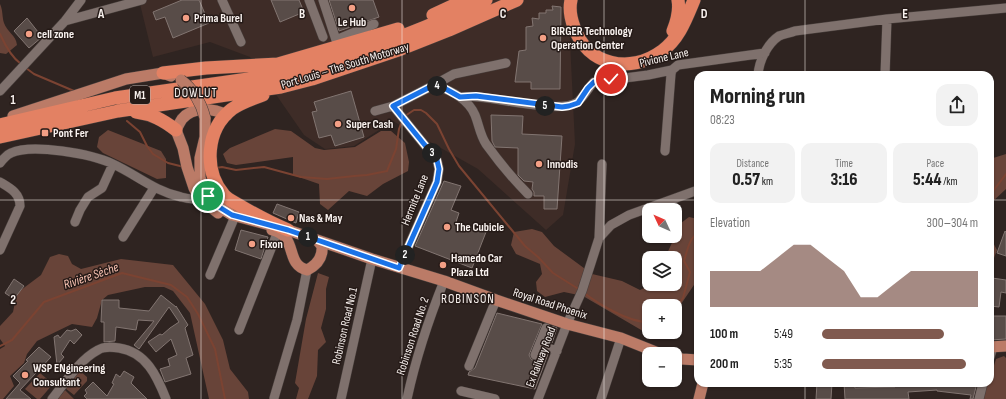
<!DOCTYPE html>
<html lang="en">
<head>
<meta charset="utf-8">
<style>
	body { margin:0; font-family:"Sofia Sans Condensed",sans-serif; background:#f2f2f2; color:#222; height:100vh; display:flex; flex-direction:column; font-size:15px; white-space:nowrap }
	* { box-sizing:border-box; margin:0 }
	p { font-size:13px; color:#767676 }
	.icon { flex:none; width:22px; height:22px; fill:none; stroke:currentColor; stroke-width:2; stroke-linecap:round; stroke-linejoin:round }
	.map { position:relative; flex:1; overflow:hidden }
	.side { position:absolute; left:694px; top:71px; width:300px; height:316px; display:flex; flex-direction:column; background:#fff; border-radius:12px; box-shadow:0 1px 3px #0004 }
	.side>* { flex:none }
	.needle { width:26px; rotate:314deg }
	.buttons { position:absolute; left:642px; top:203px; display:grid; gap:8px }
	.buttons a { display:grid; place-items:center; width:40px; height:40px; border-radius:8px; background:#fff; box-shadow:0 1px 3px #0004; font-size:20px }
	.pin { position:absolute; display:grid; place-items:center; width:34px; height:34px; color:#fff; margin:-17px; border:2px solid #fff; border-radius:50%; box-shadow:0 1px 4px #0007 }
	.km { position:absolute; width:20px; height:20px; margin:-10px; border-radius:50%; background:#222; color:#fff; font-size:11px; line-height:20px; text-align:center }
	.round { display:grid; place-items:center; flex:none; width:42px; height:42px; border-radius:12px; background:#f2f2f2 }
	.head { display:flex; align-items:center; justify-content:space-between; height:68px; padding:0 16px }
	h1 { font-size:22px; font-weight:800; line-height:30px }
	.figures { display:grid; grid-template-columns:repeat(3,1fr); gap:6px; height:68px; padding:4px 16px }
	.figures div { display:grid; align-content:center; border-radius:10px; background:#f2f2f2; text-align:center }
	.figures b { font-size:17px; font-weight:800 }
	.figures small { font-size:11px; font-weight:400 }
	.figures p { font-size:11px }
	.chart { height:112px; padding:8px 16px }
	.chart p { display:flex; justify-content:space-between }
	.chart svg { width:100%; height:72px; margin-top:4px; fill:#805a4f; opacity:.7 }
	ul { padding:0 16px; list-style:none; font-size:13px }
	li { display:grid; grid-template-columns:64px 48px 1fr; align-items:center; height:30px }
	li i { height:10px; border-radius:5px; background:#805a4f }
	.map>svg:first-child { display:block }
	.built { fill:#3e2c27 }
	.green { fill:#684439 }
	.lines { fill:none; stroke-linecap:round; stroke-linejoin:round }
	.stream { stroke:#7b4332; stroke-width:2 }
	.building { fill:#584c48; stroke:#827571 }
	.minor-casing { stroke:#483f3c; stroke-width:10 }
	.major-casing { stroke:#483f3c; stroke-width:12 }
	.highway-casing { stroke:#483f3c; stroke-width:14 }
	.minor { stroke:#7f716d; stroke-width:9 }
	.major { stroke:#bb7b67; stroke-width:11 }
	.highway { stroke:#e38163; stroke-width:13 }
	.major-bridge-casing { stroke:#483f3c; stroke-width:12; stroke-linecap:butt }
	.major-bridge { stroke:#bb7b67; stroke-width:11 }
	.route-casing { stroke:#fff; stroke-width:8 }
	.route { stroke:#1a73e8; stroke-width:5 }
	.grid { fill:none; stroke:#f9f2ef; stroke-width:1; stroke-opacity:0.55 }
	.poi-dot { fill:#f39f85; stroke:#251a17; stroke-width:1.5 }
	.labels { text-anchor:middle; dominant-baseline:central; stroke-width:3; stroke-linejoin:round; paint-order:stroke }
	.shield { fill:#251a17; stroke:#b9b1ae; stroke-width:1 }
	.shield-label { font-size:11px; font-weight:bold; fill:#f9f2ef }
	.poi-label { font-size:12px; font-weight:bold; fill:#f9f2ef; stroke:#251a17; text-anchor:start }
	.street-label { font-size:12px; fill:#f9f2ef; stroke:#251a17 }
	.neighbourhood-label { font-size:13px; letter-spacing:1px; fill:#f9f2ef; stroke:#251a17 }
	.water-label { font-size:13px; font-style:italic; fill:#fac3b3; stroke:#251a17 }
	.grid-label { font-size:13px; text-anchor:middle; font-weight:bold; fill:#f9f2ef; stroke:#251a17; stroke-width:3; stroke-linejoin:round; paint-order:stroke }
</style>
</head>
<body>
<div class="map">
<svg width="1006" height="399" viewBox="0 0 1006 399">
	<rect width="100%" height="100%" fill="#2f2421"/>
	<path class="built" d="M139,0H568L575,144L563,215L546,230L478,169L393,121L354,146L325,149L304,135L250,57L210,42L153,57Z"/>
	<path class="green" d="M0,4C3,10 2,17 4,23C7,32 16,35 17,45L6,54L0,53Z
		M275,129L291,131L315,148L324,150L355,147L381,131H391L405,143L409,162L408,171L383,184L367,196L349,191L328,210L320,204L319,184L293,175V157L236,165L227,163L223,154L230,148Z
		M108,130L161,151L166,159V178L157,179L103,153L97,147L99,137Z
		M1006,154V189L990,204V159Z
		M689,217L698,219V279L675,313V306H649V332H659L648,334L583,296L564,292L545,297L537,291L536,282L542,274L540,264L516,254L511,245L514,232L532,229L542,232L554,246L592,274L622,281L640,290L652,284H675V258H665L681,223Z
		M990,237L997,250L994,258L990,263Z
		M59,254L68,256L72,264L81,269L121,259L173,265L205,304L223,340L230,369L248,392L249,399H209L190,313L173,291L164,287H145L108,295L102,300L97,318L92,327L72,324L37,341L27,354L24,363L10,376L14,386L3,399H0V349L5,346L0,339V326L13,312L17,293L41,275L50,257Z
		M318,273L329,277L326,289V309L321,328L326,342L318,350L317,376L308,399H296L299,388L295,383L306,319Z
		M1004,356L1006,358V399H981L987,383H990V378L996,359Z
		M80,371L87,377V381L74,395L65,388Z
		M40,373L53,384L40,399H37L25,389Z
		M65,390L74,399H57Z"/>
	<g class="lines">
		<path class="stream" d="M0,34C5,45 11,57 21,64
			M26,68L34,74L74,91
			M405,116L414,110H421L426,113L437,124L449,149L459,166L525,246L538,257L553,273L580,290
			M127,121L140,132L147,146L153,154L168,163L184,167
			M216,168L222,167L236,170L264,167L301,177L327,179L354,176L367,175L387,171L396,149L399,129L402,121
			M990,195L1006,174
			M584,293C599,304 629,323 649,322
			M675,309L683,298L690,272L684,261C687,252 689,238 698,233
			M0,346L12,340L44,302L122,273L171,285L187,297L198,314L215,349L225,399"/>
	</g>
	<path class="building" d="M182,0H199L209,23L173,38L165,17L156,20L153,12Z
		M271,0H299L304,12L280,22Z
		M329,0H373L379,17L339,31Z
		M552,6L561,7L560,89H531V82H515L519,51L526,50V27L533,26L532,18L539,19V13H546V10H553Z
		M27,18L42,37L29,48L14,31Z
		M351,91L364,137L335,146L331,135L319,138L312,112L317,111L314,102Z
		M491,115L523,116L522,134L562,136L557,209H544V196H534V192L532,189L533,182L524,181L518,175V148L495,147L492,141Z
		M444,181L461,186L451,210L459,213L456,222L486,232L472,268L415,246Z
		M277,204L299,212L296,223L273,213Z
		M241,230L268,237L261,259L235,250Z
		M1005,231L1006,232V256L997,253Z
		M992,278L1006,280V293L1001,292L999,307L990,306Z
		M14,279L24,286L14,299L5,293Z
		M161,295L176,307V306L188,325L185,328L193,355L186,358L191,374L165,382L160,369L170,366L168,359L177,355L171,339L156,352L148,342L160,334L162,335L170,328L179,322L169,307L139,349L134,345L154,321L138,320L136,330L116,327L115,341L104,342V322H101L102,300H119V308L149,311Z
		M497,313L542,324L529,355L531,359L535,361L539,359L542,352L548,354L535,389L468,375L469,372L475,368Z
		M990,316H1006V339L990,340Z
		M552,326L557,328L552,343L547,341L552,330Z
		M76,329L82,335L74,344L70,340L61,354L64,357L57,365L54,337L58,335L60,338L67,330L71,331Z
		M39,347L51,357L20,390L31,399H6L20,383L13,376L28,361L26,360Z
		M124,371L134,377L131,383L147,399H87L84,396L87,393L85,390L93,382L107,396L114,384L112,383L116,374L120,377Z
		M817,383H832L831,399H816Z
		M844,383H854L855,388L895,387L894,385L913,383H977L973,399H970L971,395L937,391V390L908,392L909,399H845Z"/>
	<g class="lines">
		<defs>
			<path id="minor" d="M222,0L241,42
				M309,0L323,37
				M323,0L336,40L374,24
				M65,21L142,0
				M758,75C759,61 767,44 779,36C784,34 790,33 795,31L887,19L1006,8
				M885,75L887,19
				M434,85C450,90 468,98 475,115C479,125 480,135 486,144C499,162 512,178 528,194
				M0,91L65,21L81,0
				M460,97C466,97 473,96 479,97C501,99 559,113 576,103C581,101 588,88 594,82L648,75L672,70L678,65L765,53
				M393,106L437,160L439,169L437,182L399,268
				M375,111L393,106L434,85L454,74L506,63
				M665,151L671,74L672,70
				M0,163C3,159 6,155 11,153C32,143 92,154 113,164C137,175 154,191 181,197C188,199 193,200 199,198
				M0,182C10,188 20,193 20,206L0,250
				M75,222L80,210L88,197L102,188L113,164
				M123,237L154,188
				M599,238L602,164
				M210,275L233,221
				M239,330L278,231
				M539,345L557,351
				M535,355L546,328
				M990,357L993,347
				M469,366L496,300
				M461,391L495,399
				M274,398L297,320L307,270
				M52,399C65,383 79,360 98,350C104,346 112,347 119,348C146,352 157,376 166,399
				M341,399L372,259
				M407,399C416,357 428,321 444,281
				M538,399L567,324L582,291L599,238L611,225L629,215L698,190
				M601,399L621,338
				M979,399L983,383"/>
			<path id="major" d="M13,116L126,79L163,73L171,76
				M205,118V137L200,158V178L208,196L216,205L232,215L288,230L372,259L444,281L496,300L567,324L621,338L661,354
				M218,213L199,198L194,188L187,167L183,148L176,130C178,126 180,122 182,119C193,106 213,108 227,115
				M272,230C299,236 284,264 307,270C317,265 323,257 322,246L317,240
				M990,347L1006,346
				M675,357L682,359L698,360
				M699,399L703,383"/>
			<path id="highway" d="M571,0C569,9 571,19 574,27C587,65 630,75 662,51C679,39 686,19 694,0
				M433,15L465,0
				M673,31C677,21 680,11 678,0
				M163,73L206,68L278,64L398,29
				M263,95C252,99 242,102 232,109C206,129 203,170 224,195C227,199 234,202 239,205C256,215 271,223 288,230
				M136,112C152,114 163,120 176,130
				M0,125L115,98L282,74C352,57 421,31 486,0
				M0,137L118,111L281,87L312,79L401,49L449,30L517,0"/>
		</defs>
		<use href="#minor" class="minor-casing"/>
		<use href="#major" class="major-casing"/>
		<use href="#highway" class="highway-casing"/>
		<use href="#minor" class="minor"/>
		<use href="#major" class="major"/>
		<use href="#highway" class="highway"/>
		<defs>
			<path id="major-bridge" d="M181,80C194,90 201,102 205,118"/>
		</defs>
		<use href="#major-bridge" class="major-bridge-casing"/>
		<use href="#major-bridge" class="major-bridge"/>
	</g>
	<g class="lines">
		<defs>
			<path id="route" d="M208,196L216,205L232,215L288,230L399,268L437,182L439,169L437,160L393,106L434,85L444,88L460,97L476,96L562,107L569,106L578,103L588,88L594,82L611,79"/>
		</defs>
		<use href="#route" class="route-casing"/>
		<use href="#route" class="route"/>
	</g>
	<path class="grid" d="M201,0V399M402,0V399M604,0V399M805,0V75M0,200H698M990,200H1006M805,383V399"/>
	<g class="poi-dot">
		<circle cx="352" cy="8" r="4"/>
		<circle cx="186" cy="18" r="4"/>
		<circle cx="29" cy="34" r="4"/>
		<circle cx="543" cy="38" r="4"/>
		<circle cx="338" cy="124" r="4"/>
		<rect x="41" y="129" width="8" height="8" rx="2"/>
		<circle cx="539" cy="164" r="4"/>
		<circle cx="291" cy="218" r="4"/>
		<circle cx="447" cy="227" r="4"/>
		<circle cx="252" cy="244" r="4"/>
		<circle cx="443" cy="265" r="4"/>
		<circle cx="25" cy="375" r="4"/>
	</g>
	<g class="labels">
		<rect class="shield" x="130" y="86" width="20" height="18" rx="3"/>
		<g class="shield-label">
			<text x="140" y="95">M1</text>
		</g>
		<g class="poi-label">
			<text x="194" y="18">Prima Burel</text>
			<text x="352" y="22" text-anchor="middle">Le Hub</text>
			<text x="551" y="31">BIRGER Technology<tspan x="551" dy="14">Operation Center</tspan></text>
			<text x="37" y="34">cell zone</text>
			<text x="346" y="124">Super Cash</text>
			<text x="53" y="133">Pont Fer</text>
			<text x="547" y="164">Innodis</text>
			<text x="299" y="218">Nas &amp; May</text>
			<text x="455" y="227">The Cubicle</text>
			<text x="260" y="244">Fixon</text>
			<text x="451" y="258">Hamedo Car<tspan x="451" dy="14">Plaza Ltd</tspan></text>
			<text x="33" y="368">WSP ENgineering<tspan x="33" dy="14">Consultant</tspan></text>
		</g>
		<g class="street-label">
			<text transform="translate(664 58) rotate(-13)">Pivione Lane</text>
			<text transform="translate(345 66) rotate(-17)">Port Louis – The South Motorway</text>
			<text transform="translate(415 200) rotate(-68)">Hermite Lane</text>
			<text transform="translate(550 304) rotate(18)">Royal Road Phoenix</text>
			<text transform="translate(345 326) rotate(-77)">Robinson Road No.1</text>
			<text transform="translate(413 336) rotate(-72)">Robinson Road No. 2</text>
			<text transform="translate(541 357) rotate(-69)">Ex Railway Road</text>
		</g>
		<g class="neighbourhood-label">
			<text x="196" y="93">DOWLUT</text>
			<text x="468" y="299">ROBINSON</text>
		</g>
		<g class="water-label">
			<text transform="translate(91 276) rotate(-19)">Rivière Sèche</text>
		</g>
	</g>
	<g class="grid-label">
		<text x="101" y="18">A</text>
		<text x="302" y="18">B</text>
		<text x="503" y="18">C</text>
		<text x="704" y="18">D</text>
		<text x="905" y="18">E</text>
		<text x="13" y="104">1</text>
		<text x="13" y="304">2</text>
	</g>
</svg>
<div class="buttons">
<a><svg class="needle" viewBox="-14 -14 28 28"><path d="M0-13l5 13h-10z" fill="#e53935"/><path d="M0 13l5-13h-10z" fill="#767676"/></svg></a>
<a><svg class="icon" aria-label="layers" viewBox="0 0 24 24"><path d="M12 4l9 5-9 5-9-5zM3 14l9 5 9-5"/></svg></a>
<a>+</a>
<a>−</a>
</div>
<div class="pin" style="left:208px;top:196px;background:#1e9e55"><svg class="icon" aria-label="arrive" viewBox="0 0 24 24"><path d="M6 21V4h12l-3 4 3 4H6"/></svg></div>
<div class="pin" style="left:611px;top:79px;background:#d93025"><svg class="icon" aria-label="check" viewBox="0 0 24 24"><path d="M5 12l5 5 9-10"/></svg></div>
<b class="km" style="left:308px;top:237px">1</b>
<b class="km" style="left:405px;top:255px">2</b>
<b class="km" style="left:432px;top:153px">3</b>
<b class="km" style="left:437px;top:86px">4</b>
<b class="km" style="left:545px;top:106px">5</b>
<section class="side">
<div class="head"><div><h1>Morning run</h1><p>08:23</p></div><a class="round"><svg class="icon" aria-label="share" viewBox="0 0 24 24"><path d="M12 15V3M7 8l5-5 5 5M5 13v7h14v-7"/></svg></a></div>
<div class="figures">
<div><p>Distance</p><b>0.57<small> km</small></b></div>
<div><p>Time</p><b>3:16</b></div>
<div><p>Pace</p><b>5:44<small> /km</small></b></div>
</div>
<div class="chart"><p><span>Elevation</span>300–304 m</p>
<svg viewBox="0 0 160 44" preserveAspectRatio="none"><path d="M0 44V22L10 22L20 22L30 22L40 14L50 6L60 6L70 14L80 22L90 38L100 38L110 30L120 22L130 22L140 22L150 22L160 22V44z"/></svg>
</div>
<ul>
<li><b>100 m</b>5:49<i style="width:78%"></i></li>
<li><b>200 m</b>5:35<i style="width:92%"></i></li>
</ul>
</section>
</div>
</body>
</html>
